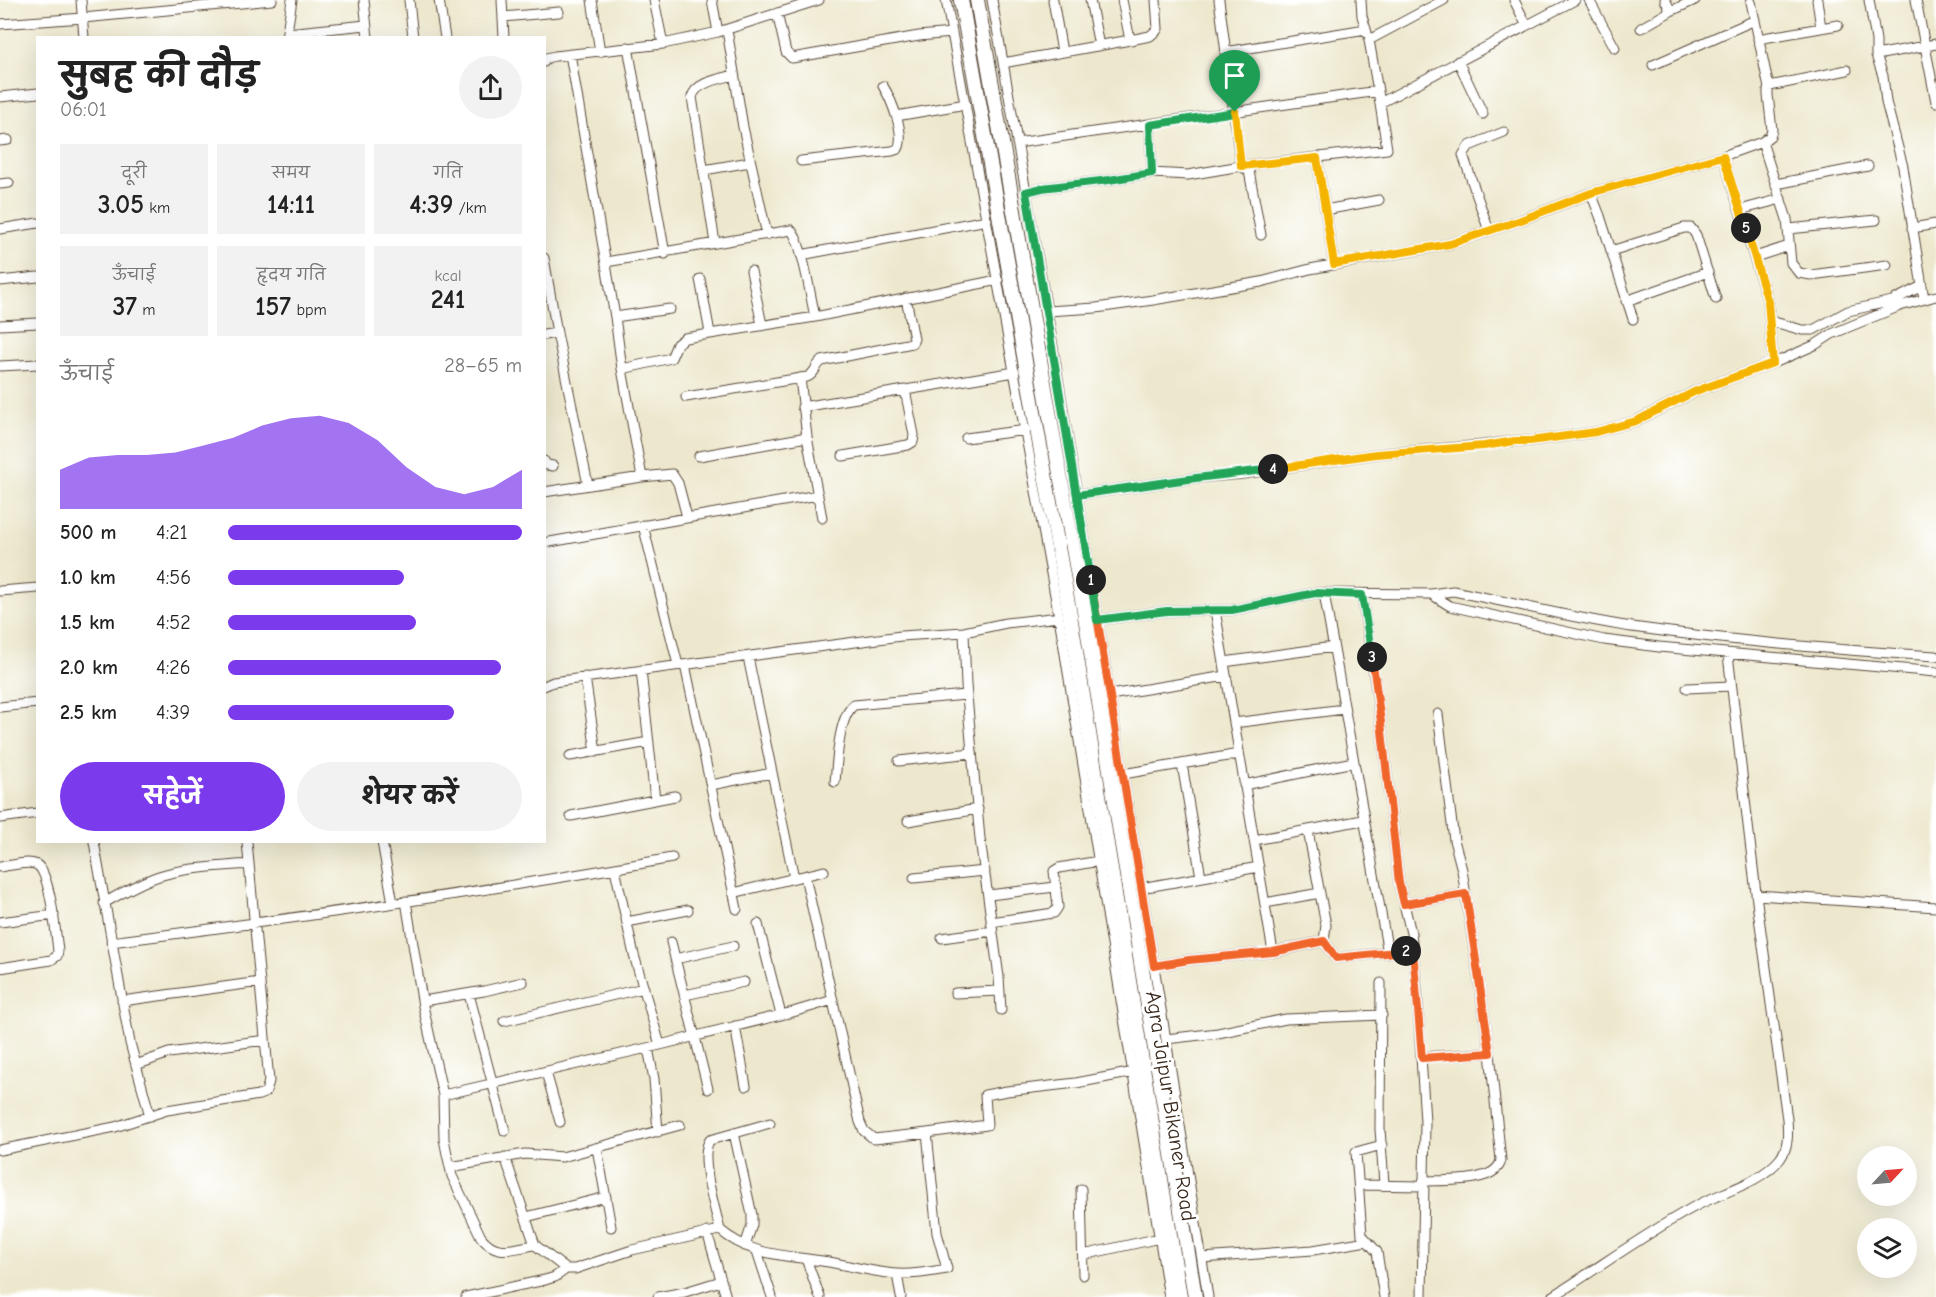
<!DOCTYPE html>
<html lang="hi">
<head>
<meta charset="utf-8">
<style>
	body { margin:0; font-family:"Comic Neue","Playpen Sans Deva",sans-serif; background:#f2f2f2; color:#222; height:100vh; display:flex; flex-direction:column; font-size:22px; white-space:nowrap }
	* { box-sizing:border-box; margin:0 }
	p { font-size:20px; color:#767676 }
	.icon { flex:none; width:33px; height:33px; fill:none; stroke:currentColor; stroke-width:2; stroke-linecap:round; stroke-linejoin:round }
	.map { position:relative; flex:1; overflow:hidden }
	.details { position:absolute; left:36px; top:36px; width:510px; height:807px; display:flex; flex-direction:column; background:#fff; border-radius:0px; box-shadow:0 6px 24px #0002 }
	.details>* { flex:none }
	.needle { width:39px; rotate:64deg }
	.buttons { position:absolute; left:1857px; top:1146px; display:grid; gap:12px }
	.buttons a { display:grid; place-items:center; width:60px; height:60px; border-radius:50%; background:#fff; box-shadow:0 6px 24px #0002; font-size:30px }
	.pin { position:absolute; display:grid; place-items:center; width:51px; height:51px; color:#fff; margin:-62px -26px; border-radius:50% 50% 50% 0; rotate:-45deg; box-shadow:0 0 6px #0007 }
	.pin .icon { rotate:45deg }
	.km { position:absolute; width:30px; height:30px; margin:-15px; border-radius:50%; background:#222; color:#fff; font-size:16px; line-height:30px; text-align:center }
	.round { display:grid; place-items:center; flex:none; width:63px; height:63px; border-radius:32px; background:#f2f2f2 }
	.overview { display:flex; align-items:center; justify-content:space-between; height:102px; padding:0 24px }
	h1 { font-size:33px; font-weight:700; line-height:45px }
	.figures { display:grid; grid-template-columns:repeat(3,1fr); gap:9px; height:102px; padding:6px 24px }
	.figures div { display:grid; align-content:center; border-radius:0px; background:#f2f2f2; text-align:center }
	.figures b { font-size:26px; font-weight:700 }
	.figures small { font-size:16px; font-weight:400 }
	.figures p { font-size:16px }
	.chart { height:168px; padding:12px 24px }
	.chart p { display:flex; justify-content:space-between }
	.chart svg { width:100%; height:108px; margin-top:6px; fill:#7c3aed; opacity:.7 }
	.primary-button { display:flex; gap:12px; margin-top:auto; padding:12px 24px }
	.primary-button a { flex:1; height:69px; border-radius:36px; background:#7c3aed; color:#fff; font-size:24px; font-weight:700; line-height:69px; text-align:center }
	.primary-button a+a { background:#f2f2f2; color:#222 }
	ul { padding:0 24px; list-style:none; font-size:20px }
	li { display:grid; grid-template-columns:96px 72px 1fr; align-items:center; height:45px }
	li i { height:15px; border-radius:8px; background:#7c3aed }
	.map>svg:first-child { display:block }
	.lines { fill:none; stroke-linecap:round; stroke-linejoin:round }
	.minor-casing { stroke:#564638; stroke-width:11 }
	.highway-casing { stroke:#564638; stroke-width:16 }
	.minor { stroke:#fff; stroke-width:9 }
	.highway { stroke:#fff; stroke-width:14 }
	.split-1-casing { stroke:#fff; stroke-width:12 }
	.split-2-casing { stroke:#fff; stroke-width:12 }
	.split-3-casing { stroke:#fff; stroke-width:12 }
	.split-4-casing { stroke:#fff; stroke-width:12 }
	.split-5-casing { stroke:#fff; stroke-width:12 }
	.split-6-casing { stroke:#fff; stroke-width:12 }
	.split-1 { stroke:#22a559; stroke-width:8 }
	.split-2 { stroke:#f0652b; stroke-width:8 }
	.split-3 { stroke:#f0652b; stroke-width:8 }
	.split-4 { stroke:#22a559; stroke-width:8 }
	.split-5 { stroke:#f5b400; stroke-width:8 }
	.split-6 { stroke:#f5b400; stroke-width:8 }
	.labels { text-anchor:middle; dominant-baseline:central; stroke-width:6; stroke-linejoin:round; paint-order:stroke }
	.street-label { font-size:21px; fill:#3b2a1e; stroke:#fff }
</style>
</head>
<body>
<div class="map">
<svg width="1936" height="1297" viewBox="0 0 1936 1297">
	<rect width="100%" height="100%" fill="#fff"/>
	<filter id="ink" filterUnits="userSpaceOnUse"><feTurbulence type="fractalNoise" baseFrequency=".0167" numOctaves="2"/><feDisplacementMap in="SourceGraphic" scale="12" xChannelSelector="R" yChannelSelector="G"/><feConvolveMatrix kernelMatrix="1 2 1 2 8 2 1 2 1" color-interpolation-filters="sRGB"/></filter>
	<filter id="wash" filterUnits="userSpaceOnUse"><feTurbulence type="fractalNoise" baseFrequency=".008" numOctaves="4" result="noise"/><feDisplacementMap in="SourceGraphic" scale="24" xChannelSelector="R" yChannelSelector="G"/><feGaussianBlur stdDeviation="1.35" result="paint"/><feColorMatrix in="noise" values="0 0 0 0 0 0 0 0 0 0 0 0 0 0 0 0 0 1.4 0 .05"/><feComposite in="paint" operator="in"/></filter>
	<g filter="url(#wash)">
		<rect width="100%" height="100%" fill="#ede8cd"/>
	</g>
	<g filter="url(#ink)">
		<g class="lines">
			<defs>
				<path id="minor" d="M81,0L84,38
					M364,0L368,38
					M409,0L413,38
					M439,0L445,38
					M502,0L504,38
					M592,0L600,52
					M654,0L663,44
					M712,0L718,32L819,0
					M946,0L1059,617L1169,1297
					M992,0L1047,311L1208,1297
					M1053,0L1062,52
					M1090,0L1099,46
					M1219,0L1241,166L1249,171L1261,235
					M1361,0L1362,16L1367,33
					M1514,0L1526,24
					M1589,0L1615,48
					M1665,0L1671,11L1695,0
					M1817,0L1821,28
					M1869,0L1876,40V55L1883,76L1886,102L1903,167L1924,299
					M1916,0L1936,102
					M1751,2L1769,88
					M777,13L786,52L792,58L919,36L952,33
					M503,17L559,12
					M0,24L83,18L272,0
					M1641,28L1671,11
					M727,30L743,127L767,235
					M287,33L366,25
					M286,38L292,0
					M1758,39L1838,25
					M1130,40L1150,36L1158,29L1156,0
					M628,47L665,254
					M1225,52L1366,29
					M570,54L615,317L622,369L642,477
					M1876,55L1936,44
					M1458,61L1483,114
					M544,62L546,58L555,56L663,44L718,32
					M1003,63L1130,40L1122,0
					M1653,65L1755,20
					M0,97L38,93
					M1380,103L1575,0
					M896,116L966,104
					M1150,125L1152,173
					M0,141L8,140
					M1762,142L1787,219L1791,263L1799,273L1811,275L1887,265
					M1017,143L1378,91L1369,40L1444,0
					M1723,156L1768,302L1773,363
					M1317,158L1334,264
					M801,161L892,151L898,149C906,134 891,99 883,86
					M704,170L750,162
					M0,184L9,183
					M1776,184L1868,166
					M1026,192L1042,188L1109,180L1152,173L1188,175L1241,166L1387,149L1378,91
					M1591,193L1600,216L1633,319
					M1325,210L1379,200
					M1740,210L1781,199
					M1912,228L1936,224
					M0,229L38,223
					M1789,229L1876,220
					M1489,231L1463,155L1469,146L1504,132
					M715,243L692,97C696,82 720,79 734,75
					M1611,251L1684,228H1691L1696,235L1716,299
					M801,255L987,220
					M1755,257L1789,246
					M544,258L557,333L588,485
					M606,262L791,230C802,240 811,299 815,317
					M751,271L762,325
					M700,279L710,333
					M0,281L38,277
					M1626,301L1708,272
					M1047,311L1096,308L1153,300L1261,282L1310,269L1450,244L1521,220L1591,193L1723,156L1762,142L1770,136L1772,130L1768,95V90L1770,86L1847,70
					M615,317L670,309
					M1771,321L1802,330H1813L1848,311L1892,301L1922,286
					M0,325L38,323
					M544,335L557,333
					M0,366L38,364
					M622,369L671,358L677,344L685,338L815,317L998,280
					M800,378L807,437L822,518
					M686,397L807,377C816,374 815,365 822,361L912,343L914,339L906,298
					M802,407L1015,372
					M966,438L1026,430
					M699,456L807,437
					M843,456L908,445L913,442L914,435L905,390
					M544,461L547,465L553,466
					M544,492L642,477L672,474L678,483L687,517
					M1077,495L1196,478L1243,474L1376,454L1484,445L1515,441H1531L1596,432L1636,421L1696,391L1781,360L1815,345L1832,334L1851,326L1900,306L1936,296
					M643,525L678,665
					M544,543L818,495
					M0,591L38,588
					M1324,593L1388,953
					M1431,594L1450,606L1604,640L1659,647L1936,672
					M1362,595L1381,722L1399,883L1411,933L1417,990L1425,1122L1422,1297
					M1215,610L1273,952
					M1097,620L1167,611L1232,610L1315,593L1431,594L1453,591C1513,603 1572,618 1632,627C1733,641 1834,650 1936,656
					M964,632L966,685L974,774L980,839L999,977L1001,1010
					M748,657L794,878
					M1224,662L1333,647
					M685,665L737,909
					M641,670L655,800
					M585,677L596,752
					M544,686L553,682L901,636L964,632L1006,623L1059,617
					M1687,688L1731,686
					M1110,695L1226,676
					M0,707L38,703
					M1234,723L1344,709
					M570,756L649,742
					M899,761L972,753
					M1182,764L1201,877
					M1123,774L1239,754
					M835,782C837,764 838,717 854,705L966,695
					M711,785L772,773
					M1244,785L1353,762
					M571,816L675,796
					M0,818L38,813
					M908,821L978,809
					M1308,831L1326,925L1324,941
					M1254,840L1363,820
					M94,842L130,1043L150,1116
					M382,842L393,903
					M0,867C10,866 28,860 37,865C50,873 56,934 58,951L57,956L51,960L0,968
					M615,869L634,955L660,1045
					M805,876L860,1122L864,1131L874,1139L927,1133
					M914,878L985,871
					M1141,888L1259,867
					M733,893L824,871
					M989,895L1055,887
					M1756,895L1936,907
					M406,901L423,1006L443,1095L444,1139L447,1154L452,1176L481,1237C497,1257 513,1248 535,1245L566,1269H575L632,1250L720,1230C748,1254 780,1255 815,1260C842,1263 869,1272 897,1274C914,1275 930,1272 947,1269L937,1233L927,1133L987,1125L985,1095L1007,1091L1076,1083L1134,1072
					M104,903C122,893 140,882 159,876C188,867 219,867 249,864
					M1265,903L1320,893
					M1404,904L1466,894
					M0,922L54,915
					M627,922L688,910
					M991,922L1054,913L1058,907L1054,871L1059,868L1099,861
					M758,924L781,1015
					M942,938L992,931
					M111,942C299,918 486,892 672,858
					M671,942L708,1089
					M675,959L733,946
					M1154,966L1189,960L1273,952L1324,941L1336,958L1413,950
					M1381,983L1380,1129L1384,1184
					M955,993L1000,991
					M469,994L505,1131
					M685,995L744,982
					M122,1001L260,982
					M423,1001L484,991L523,982
					M504,1021L644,988
					M735,1026L746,1086
					M1166,1039L1218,1033L1286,1019L1382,1015
					M648,1048L654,1079L658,1132
					M1422,1057L1490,1053
					M136,1065L169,1053L265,1040
					M546,1072L560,1122
					M443,1095L660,1045L793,1012L833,1000
					M734,1133L752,1215V1225L745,1246
					M1382,1145L1356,1152L1362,1235L1377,1252L1384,1297
					M597,1148L611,1227
					M0,1150L115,1127L167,1110L259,1095L266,1092L269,1081L247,842
					M505,1157L535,1245
					M450,1167L525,1154L562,1157L680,1125
					M1423,1181C1443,1180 1497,1184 1501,1160L1490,1053L1462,870L1454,840L1438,714
					M1359,1185L1423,1186
					M1081,1189L1083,1275
					M526,1217L606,1197
					M720,1230C716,1211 698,1155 710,1140L770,1123
					M707,1232L726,1297
					M757,1251L772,1297
					M1083,1255L1160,1238
					M1202,1258L1313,1250L1367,1241
					M806,1259L820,1297
					M897,1274L901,1297
					M466,1297L545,1280L555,1277L566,1269
					M658,1297L685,1292L721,1281
					M1552,1297C1598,1268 1645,1234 1692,1208C1720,1192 1758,1185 1780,1159C1789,1147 1788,1132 1787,1119L1758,910L1728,655"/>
				<path id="highway" d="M961,0L1070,615L1180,1297
					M977,0L1086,622L1195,1297"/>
			</defs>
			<use href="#minor" class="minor-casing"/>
			<use href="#highway" class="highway-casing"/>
			<use href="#minor" class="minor"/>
			<use href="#highway" class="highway"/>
		</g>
	</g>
	<g class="lines" filter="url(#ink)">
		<defs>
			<path id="split-1" d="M1091,580L1026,192L1042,188L1109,180L1152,173L1150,125L1235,112"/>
			<path id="split-2" d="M1091,580L1154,966L1189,960L1273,952L1324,941L1336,958L1406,951"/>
			<path id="split-3" d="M1372,657L1381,722L1399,883L1404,904L1466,894L1490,1053L1422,1058L1413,950L1406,951"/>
			<path id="split-4" d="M1273,469L1196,478L1077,495L1097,620L1167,611L1232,610L1315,593L1362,595L1372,657"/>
			<path id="split-5" d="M1273,469L1376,454L1484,446L1515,441H1530L1596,432L1636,421L1696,391L1773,363L1768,302L1746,228"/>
			<path id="split-6" d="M1235,112L1241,166L1317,158L1334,264L1450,244L1521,220L1591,193L1723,156L1746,228"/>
		</defs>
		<use href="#split-1" class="split-1-casing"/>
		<use href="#split-2" class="split-2-casing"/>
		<use href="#split-3" class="split-3-casing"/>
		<use href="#split-4" class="split-4-casing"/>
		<use href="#split-5" class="split-5-casing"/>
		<use href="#split-6" class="split-6-casing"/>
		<use href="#split-1" class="split-1"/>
		<use href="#split-2" class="split-2"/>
		<use href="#split-3" class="split-3"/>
		<use href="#split-4" class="split-4"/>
		<use href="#split-5" class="split-5"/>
		<use href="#split-6" class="split-6"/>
	</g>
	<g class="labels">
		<g class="street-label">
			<text transform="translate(1171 1106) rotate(81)">Agra Jaipur Bikaner Road</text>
		</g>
	</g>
</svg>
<div class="buttons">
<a><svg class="needle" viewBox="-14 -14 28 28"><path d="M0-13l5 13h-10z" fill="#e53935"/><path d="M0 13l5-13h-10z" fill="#767676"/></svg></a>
<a><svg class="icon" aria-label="layers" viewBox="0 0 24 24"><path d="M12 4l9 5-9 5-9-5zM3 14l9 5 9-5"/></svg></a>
</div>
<div class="pin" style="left:1235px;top:112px;background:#1e9e55"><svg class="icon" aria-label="arrive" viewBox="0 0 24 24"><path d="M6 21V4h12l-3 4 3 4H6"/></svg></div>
<b class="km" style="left:1091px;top:580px">1</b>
<b class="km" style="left:1406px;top:951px">2</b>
<b class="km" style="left:1372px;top:657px">3</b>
<b class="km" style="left:1273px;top:469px">4</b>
<b class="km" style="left:1746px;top:228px">5</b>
<section class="details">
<div class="overview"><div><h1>सुबह की दौड़</h1><p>06:01</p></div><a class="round"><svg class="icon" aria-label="share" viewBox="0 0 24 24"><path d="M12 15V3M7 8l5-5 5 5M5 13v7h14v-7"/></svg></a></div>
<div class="figures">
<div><p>दूरी</p><b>3.05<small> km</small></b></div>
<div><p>समय</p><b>14:11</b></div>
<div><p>गति</p><b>4:39<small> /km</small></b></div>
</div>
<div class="figures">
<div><p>ऊँचाई</p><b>37<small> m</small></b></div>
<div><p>हृदय गति</p><b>157<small> bpm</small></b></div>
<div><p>kcal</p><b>241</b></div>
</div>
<div class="chart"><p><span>ऊँचाई</span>28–65 m</p>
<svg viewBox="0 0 160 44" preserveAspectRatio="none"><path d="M0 44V28L10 23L20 22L30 22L40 21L50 18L60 15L70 10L80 7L90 6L100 9L110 16L120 27L130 35L140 38L150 35L160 28V44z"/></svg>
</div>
<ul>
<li><b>500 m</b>4:21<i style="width:100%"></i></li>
<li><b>1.0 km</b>4:56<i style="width:60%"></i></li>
<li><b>1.5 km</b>4:52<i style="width:64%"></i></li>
<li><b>2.0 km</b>4:26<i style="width:93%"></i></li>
<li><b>2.5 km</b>4:39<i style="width:77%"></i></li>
</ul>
<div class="primary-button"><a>सहेजें</a><a>शेयर करें</a></div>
</section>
</div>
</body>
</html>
